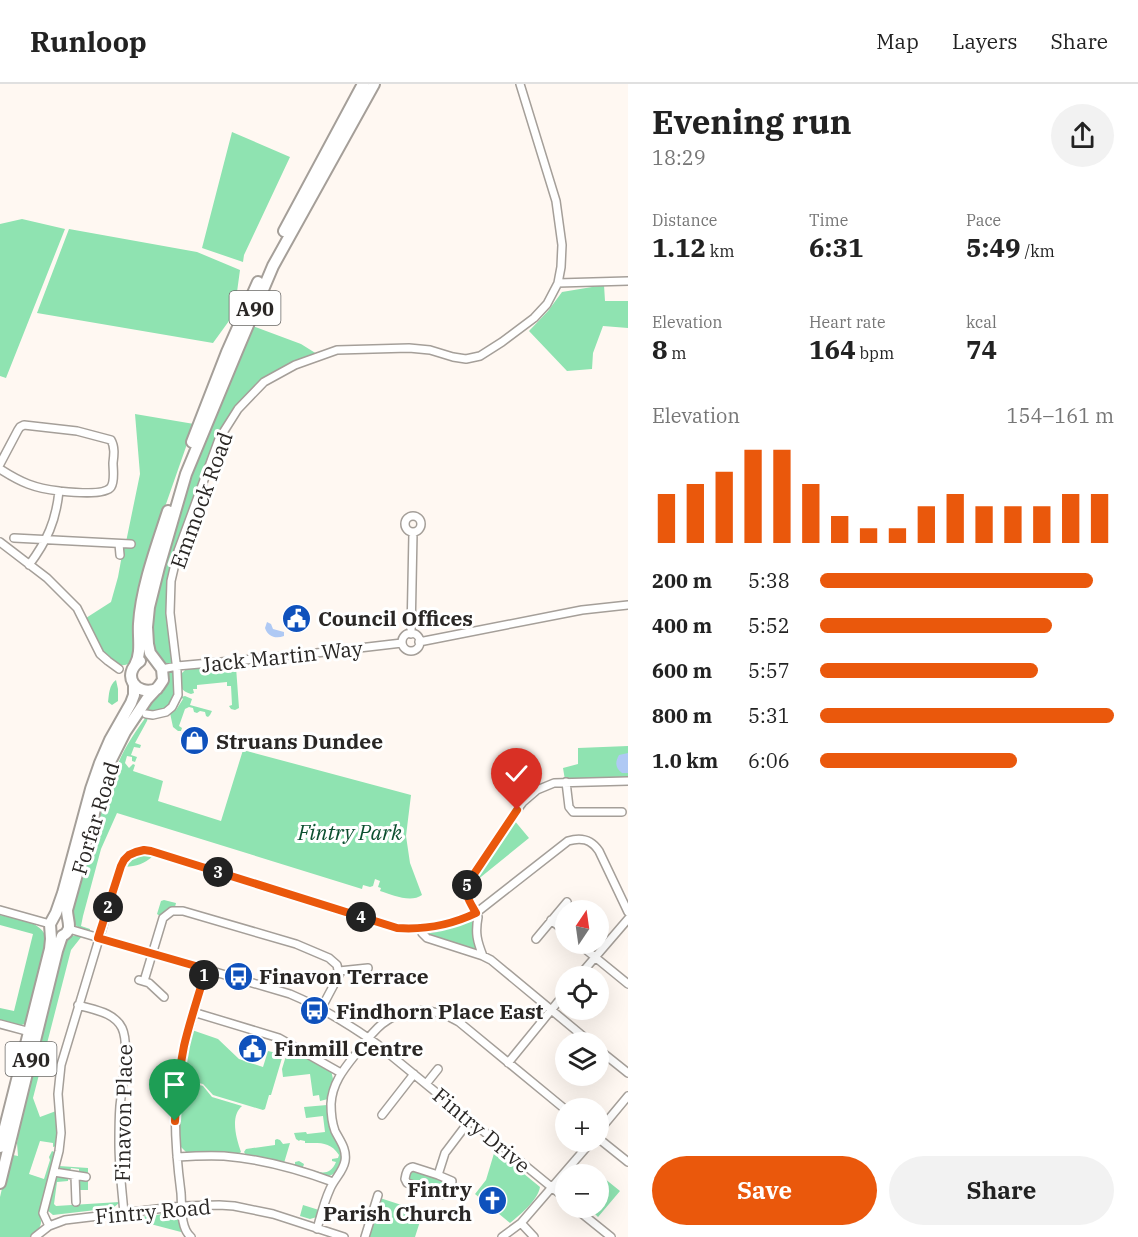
<!DOCTYPE html>
<html lang="en">
<head>
<meta charset="utf-8">
<style>
	body { margin:0; font-family:"IBM Plex Serif",serif; background:#f2f2f2; color:#222; height:100vh; display:flex; flex-direction:column; font-size:22px; white-space:nowrap }
	* { box-sizing:border-box; margin:0 }
	p { font-size:20px; color:#767676 }
	.icon { flex:none; width:33px; height:33px; fill:none; stroke:currentColor; stroke-width:2; stroke-linecap:round; stroke-linejoin:round }
	.map { position:relative; flex:1; overflow:hidden }
	.details { display:flex; flex-direction:column; background:#fff; width:510px }
	.details>* { flex:none }
	.needle { width:39px; rotate:13deg }
	.tools { position:absolute; left:555px; top:816px; display:grid; gap:12px }
	.tools a { display:grid; place-items:center; width:54px; height:54px; border-radius:50%; background:#fff; box-shadow:0 6px 24px #0002; font-size:30px }
	.pin { position:absolute; display:grid; place-items:center; width:51px; height:51px; color:#fff; margin:-62px -26px; border-radius:50% 50% 50% 0; rotate:-45deg; box-shadow:0 0 6px #0007 }
	.pin .icon { rotate:45deg }
	.km { position:absolute; width:30px; height:30px; margin:-15px; border-radius:50%; background:#222; color:#fff; font-size:16px; line-height:30px; text-align:center }
	.round { display:grid; place-items:center; flex:none; width:63px; height:63px; border-radius:32px; background:#f2f2f2 }
	.overview { display:flex; align-items:center; justify-content:space-between; height:102px; padding:0 24px }
	h1 { font-size:33px; font-weight:700; line-height:45px }
	.figures { display:grid; grid-template-columns:repeat(3,1fr); gap:9px; height:102px; padding:6px 24px }
	.figures div { display:grid; align-content:center }
	.figures b { font-size:26px; font-weight:700 }
	.figures small { font-size:16px; font-weight:400 }
	.figures p { font-size:16px }
	.chart { height:168px; padding:12px 24px }
	.chart p { display:flex; justify-content:space-between }
	.chart svg { width:100%; height:108px; margin-top:6px; stroke:#ea580c; stroke-width:6 }
	.primary-button { display:flex; gap:12px; margin-top:auto; padding:12px 24px }
	.primary-button a { flex:1; height:69px; border-radius:36px; background:#ea580c; color:#fff; font-size:24px; font-weight:700; line-height:69px; text-align:center }
	.primary-button a+a { background:#f2f2f2; color:#222 }
	ul { padding:0 24px; list-style:none; font-size:20px }
	li { display:grid; grid-template-columns:96px 72px 1fr; align-items:center; height:45px }
	li i { height:15px; border-radius:8px; background:#ea580c }
	header { display:flex; align-items:center; gap:36px; box-sizing:border-box; height:84px; padding:0 30px; background:#fff; border-bottom:2px solid #e0e0e0 }
	header strong { font-size:28px }
	nav { display:flex; gap:33px; margin-inline-start:auto; font-size:21px }
	main { display:flex; flex:1; min-height:0 }
	.map>svg:first-child { display:block }
	.green { fill:#8fe3b1 }
	.forest { fill:#8ae0ad }
	.water { fill:#afc9f4 }
	.lines { fill:none; stroke-linecap:round; stroke-linejoin:round }
	.minor-casing { stroke:#a59f99; stroke-width:10 }
	.highway-casing { stroke:#a59f99; stroke-width:14 }
	.minor { stroke:#fff; stroke-width:7 }
	.highway { stroke:#fff; stroke-width:10 }
	.route-casing { stroke:#fff; stroke-width:12 }
	.route { stroke:#ea580c; stroke-width:8 }
	.labels { text-anchor:middle; dominant-baseline:central; stroke-width:6; stroke-linejoin:round; paint-order:stroke }
	.shield { fill:#fff; stroke:#6a6866; stroke-width:1.5 }
	.shield-label { font-size:20px; font-weight:bold; fill:#2a2725 }
	.street-label { font-size:21px; fill:#2a2725; stroke:#fff }
	.poi-label { font-size:21px; font-weight:bold; fill:#2a2725; stroke:#fff; text-anchor:start }
	.park-label { font-size:21px; font-style:italic; fill:#0b4f2f; stroke:#fff }
</style>
</head>
<body>
<header>
<strong>Runloop</strong>
<nav><a>Map</a><a>Layers</a><a>Share</a></nav>
</header>
<main>
<div class="map">
<svg width="628" height="1153" viewBox="0 0 628 1153">
	<rect width="100%" height="100%" fill="#fff8f2"/>
	<path class="green" d="M232,48L290,73L244,171L243,178L202,164Z
		M22,135L65,145L6,294L0,292V140Z
		M69,145L197,168L240,186L234,230L213,259L37,229Z
		M604,201L605,217H628V244L603,242L593,269L592,285L567,287L529,247L548,227L562,208Z
		M253,242L301,260L317,270L294,279L272,291L221,347L169,497L173,576L170,581L163,582L155,572L150,546L155,517L167,473L192,390L225,304Z
		M135,330L194,340L145,480L135,532V565L133,577C110,595 94,550 86,534L111,518L118,493L122,471L121,465L126,458L140,390Z
		M232,581L236,583L239,624L235,626L231,625L229,622L232,621L231,602H227V598L197,601V605H193L194,609L191,610C179,606 181,602 180,591L186,585Z
		M171,588L175,590C175,596 176,604 175,610C172,622 160,630 148,627L131,650L123,664L116,678L110,706L102,722L112,706L114,707C108,687 134,649 146,633H148L147,637L135,659L141,661L140,664L134,663L131,671L137,673L135,678L132,677V673L127,672L125,679L129,684L133,680L135,681L133,687L163,697L158,717L221,737L243,666L411,711L406,752L410,779L422,811C411,819 392,811 380,807L381,804L378,803L380,797L375,795L373,802L370,803L363,801L362,805L117,729L101,765L83,832L81,842L90,845V848C70,842 71,837 72,818L114,676L167,590Z
		M185,612L192,615L190,621L212,627L210,631L208,633L206,632L205,628L200,627L197,629L194,628L193,624L189,623L185,625L179,642L182,644L181,647H178L173,643L170,629L173,625L176,626L183,615L181,613Z
		M628,662V693L586,694L581,696H565L563,684L578,680V664Z
		M514,736L529,754L471,801Z
		M147,770L153,772C144,780 137,782 125,783C130,774 137,772 147,770Z
		M164,816L176,819L175,823L167,825L160,832L157,830L161,817Z
		M473,834L475,835L474,845L476,866L428,852L427,848L429,846Z
		M72,852H82L71,866L33,1014L40,1033L56,1027C57,1039 61,1052 56,1062L53,1063V1059L40,1057L29,1090L44,1095L50,1076L49,1073L52,1067L54,1068L56,1071L39,1129C44,1143 39,1143 31,1153H0V1113L7,1083L13,1071L18,1072L17,1059L23,1020H26L25,1015L61,865L66,855Z
		M192,946L218,955L239,975L263,983L268,967L281,970L282,968H281L284,960L285,964L271,1011H269L265,1025L263,1026L213,1011L203,1000L182,995L185,975Z
		M290,963L331,986L333,995L328,1015L320,1017L319,1011L313,1012L310,990L283,993L282,985L288,965Z
		M182,996L203,1002L212,1013L242,1022C230,1032 236,1054 241,1068L238,1070L209,1068L187,1069L180,1062L179,1035Z
		M327,1021C327,1027 328,1034 329,1041C334,1055 347,1067 340,1083C337,1088 334,1090 329,1092L295,1082V1078L299,1077L304,1080L303,1083C316,1087 329,1095 336,1078L332,1077V1075L338,1074L339,1071C330,1057 319,1059 305,1059V1057L300,1056L299,1057L296,1055L294,1049L306,1048L307,1050L325,1048L323,1032L306,1034L304,1023Z
		M277,1055L280,1056L283,1060L290,1059L284,1079L246,1071L244,1068L246,1065L275,1061V1056Z
		M495,1066L540,1103C538,1116 520,1131 510,1139L475,1110L486,1096Z
		M59,1082L88,1084V1106H78V1096L85,1095L86,1089H79V1085L71,1084L70,1087L59,1084Z
		M413,1085L447,1097L449,1099L446,1108L408,1097V1095L411,1087Z
		M594,1086L620,1107L598,1133L594,1129L595,1127L594,1125L591,1127L587,1124H598V1090H591Z
		M59,1092L68,1095V1097L57,1098L54,1120L56,1122L119,1118V1119L113,1124L53,1131L46,1125L56,1093Z
		M380,1114L423,1128L415,1153H369V1150Z
		M303,1121L319,1126L317,1133L310,1135L300,1132Z
		M172,1129L179,1133L181,1148L139,1137L140,1133Z"/>
	<path class="forest" d="M116,596L118,605V617L112,621L108,618C109,610 109,601 116,596Z
		M0,831C17,835 42,836 47,856L27,938C19,945 10,940 0,937V924L14,927L33,850L0,841Z"/>
	<path class="water" d="M267,538L271,540L273,545L284,548V552C276,555 268,553 265,544Z
		M628,669V689H622C615,684 615,678 619,671Z"/>
	<g class="lines">
		<defs>
			<path id="minor" d="M558,199L628,197
				M0,380L18,346L20,343L24,341L77,347L111,356C115,363 114,371 113,379C113,386 115,397 111,403C105,412 69,408 59,407
				M0,385C22,399 34,404 59,407C56,437 47,457 29,481
				M405 440a8 8 0 1 1 16 0a8 8 0 1 1-16 0Z
				M14,454L131,460
				M0,458L47,494L77,524L100,570L108,577L119,585
				M119,460L120,471
				M402 558a9 9 0 1 1 18 0a9 9 0 1 1-18 0Z
				M411,550L413,449
				M419,558L582,526L628,521
				M162,585L177,582L299,571L402,559
				M146,630L153,631L166,628L172,623L178,611L177,587L170,529L171,497L178,467L219,355L238,325L264,298L295,281L337,266L409,264L430,266L453,273L466,275L480,272L502,258L534,234L547,220L558,199L561,183L562,161L556,117L520,0
				M566,698L569,723L573,728H622
				M0,826L50,840
				M551,836L566,848
				M69,845L290,910C321,923 350,941 377,960L566,1115
				M422,845V849L427,854L483,872L491,876L590,958
				M536,855L567,818
				M579,860L628,900
				M483,872C477,857 475,849 478,833C472,821 463,812 468,799L517,726L523,718L537,706L554,699L628,697
				M339,887L368,884
				M579,892L628,835
				M139,896L149,899L164,913
				M144,897L163,834L172,827H183L296,860L329,874L337,881L339,891L321,925
				M78,921C94,926 114,928 122,944C130,961 122,1003 120,1022C119,1035 119,1047 119,1059C119,1083 122,1106 124,1129
				M193,928L279,954L341,989
				M0,940L30,948
				M598,965L628,989
				M508,979L566,908
				M426,1000L438,985
				M382,1031L414,990
				M598,1048L628,1012
				M598,1054L628,1078
				M177,1073C192,1072 208,1071 224,1072C261,1075 298,1085 333,1098
				M54,1088L86,1093
				M438,1091L413,1083C407,1084 406,1089 405,1095L407,1099L443,1111C450,1111 452,1103 452,1097L438,1091L445,1069L470,1036
				M75,1092L76,1118
				M575,1124L611,1153
				M521,1139L534,1153
				M49,1142L43,1129L59,1067L61,1049L58,1010L61,981L121,782C128,770 137,765 151,767L397,844L422,845L436,843L452,839L476,829L568,757C581,753 591,755 599,767L628,828
				M317,1145C321,1131 324,1118 330,1105C334,1095 343,1088 345,1077C347,1065 340,1057 335,1047C332,1039 331,1029 331,1020C332,1000 343,986 355,971C363,961 372,948 382,940C405,922 434,923 459,938L566,1026
				M35,1153L49,1142L65,1136L182,1122L219,1121L234,1122L273,1130L344,1153
				M191,1153C180,1144 182,1122 181,1109C177,1078 174,1047 176,1016C179,971 194,929 206,885
				M365,1153L378,1111
				M502,1153L521,1139L591,1058"/>
			<path id="highway" d="M284,147L363,0
				M192,358L227,268L258,198
				M140,577C121,590 135,613 157,605
				M135,581C142,569 138,553 139,540C141,504 157,461 168,427
				M0,1063L50,865L51,855L50,840L56,829L63,809L91,705L100,679L110,656L131,619L134,611V601
				M0,1099L57,867L62,852C74,846 67,837 67,826L106,686L125,648L147,615L159,602L163,596L162,585L150,569L148,560L147,543L149,523L159,483L186,390L237,267L273,182L374,0"/>
		</defs>
		<use href="#minor" class="minor-casing"/>
		<use href="#highway" class="highway-casing"/>
		<use href="#minor" class="minor"/>
		<use href="#highway" class="highway"/>
	</g>
	<g class="lines">
		<defs>
			<path id="route" d="M175,1037C176,1012 179,987 184,962C190,936 199,911 206,885L98,854L121,782L124,776L129,771L136,768L144,766L151,767L397,844C425,846 451,841 476,829C470,818 464,811 468,799L517,726"/>
		</defs>
		<use href="#route" class="route-casing"/>
		<use href="#route" class="route"/>
	</g>
	<defs>
		<symbol id="civic-disc" viewBox="-11 -11 22 22"><circle r="9.5" fill="#0f51bc" stroke="#fff"/><path d="M-.6-6.5H3V-4.5H.6V-3L4-1V1h2V6H-6V1h2V-1L-.6-3ZM-1.2 2.5V6h2.4V2.5Z" fill="#fff"/></symbol>
		<symbol id="shop-disc" viewBox="-11 -11 22 22"><circle r="9.5" fill="#0f51bc" stroke="#fff"/><path d="M-5-2.5h2.3a2.7 3.5 0 0 1 5.4 0H5L5.5 6h-11ZM-1.5-2.5h3a1.5 2.3 0 0 0-3 0Z" fill="#fff"/></symbol>
		<symbol id="bus-disc" viewBox="-11 -11 22 22"><circle r="9.5" fill="#0f51bc" stroke="#fff"/><path d="M-5-6H5V4H4V6H2V4H-2V6H-4V4H-5ZM-3.5-4V0h7V-4ZM-3.5 1.2v1.5H-2V1.2ZM2 1.2v1.5H3.5V1.2Z" fill="#fff"/></symbol>
		<symbol id="church-disc" viewBox="-11 -11 22 22"><circle r="9.5" fill="#0f51bc" stroke="#fff"/><path d="M-1.2-6h2.4v3.5h3.3v2.4h-3.3V6h-2.4V-.1h-3.3v-2.4h3.3Z" fill="#fff"/></symbol>
	</defs>
	<g fill-rule="evenodd">
		<use href="#civic-disc" x="280" y="518" width="33" height="33"/>
		<use href="#shop-disc" x="178" y="640" width="33" height="33"/>
		<use href="#bus-disc" x="222" y="876" width="33" height="33"/>
		<use href="#bus-disc" x="298" y="910" width="33" height="33"/>
		<use href="#civic-disc" x="236" y="948" width="33" height="33"/>
		<use href="#church-disc" x="476" y="1100" width="33" height="33"/>
	</g>
	<g class="labels">
		<g class="shield">
			<rect x="229.5" y="207" width="51" height="34" rx="4.5"/>
			<rect x="5.5" y="958" width="51" height="34" rx="4.5"/>
		</g>
		<g class="shield-label">
			<text x="255" y="224">A90</text>
			<text x="31" y="975">A90</text>
		</g>
		<g class="street-label">
			<text transform="translate(201 416) rotate(-70)">Emmock Road</text>
			<text transform="translate(282 572) rotate(-6)">Jack Martin Way</text>
			<text transform="translate(95 734) rotate(-73)">Forfar Road</text>
			<text transform="translate(123 1029) rotate(-89)">Finavon Place</text>
			<text transform="translate(482 1046) rotate(40)">Fintry Drive</text>
			<text transform="translate(153 1127) rotate(-5)">Fintry Road</text>
		</g>
		<g class="poi-label">
			<text x="318" y="534">Council Offices</text>
			<text x="216" y="657">Struans Dundee</text>
			<text x="259" y="892">Finavon Terrace</text>
			<text x="336" y="927">Findhorn Place East</text>
			<text x="274" y="964">Finmill Centre</text>
			<text x="472" y="1105" text-anchor="end">Fintry<tspan x="472" dy="24">Parish Church</tspan></text>
		</g>
		<g class="park-label">
			<text x="350" y="748">Fintry Park</text>
		</g>
	</g>
</svg>
<div class="tools">
<a><svg class="needle" viewBox="-14 -14 28 28"><path d="M0-13l5 13h-10z" fill="#e53935"/><path d="M0 13l5-13h-10z" fill="#767676"/></svg></a>
<a><svg class="icon" aria-label="locate" viewBox="0 0 24 24"><circle cx="12" cy="12" r="6"/><path d="M12 2v4M12 18v4M2 12h4M18 12h4"/></svg></a>
<a><svg class="icon" aria-label="layers" viewBox="0 0 24 24"><path d="M12 4l9 5-9 5-9-5zM3 14l9 5 9-5"/></svg></a>
<a>+</a>
<a>−</a>
</div>
<div class="pin" style="left:175px;top:1037px;background:#1e9e55"><svg class="icon" aria-label="arrive" viewBox="0 0 24 24"><path d="M6 21V4h12l-3 4 3 4H6"/></svg></div>
<div class="pin" style="left:517px;top:726px;background:#d93025"><svg class="icon" aria-label="check" viewBox="0 0 24 24"><path d="M5 12l5 5 9-10"/></svg></div>
<b class="km" style="left:204px;top:891px">1</b>
<b class="km" style="left:108px;top:823px">2</b>
<b class="km" style="left:218px;top:788px">3</b>
<b class="km" style="left:361px;top:833px">4</b>
<b class="km" style="left:467px;top:801px">5</b>
</div>
<section class="details">
<div class="overview"><div><h1>Evening run</h1><p>18:29</p></div><a class="round"><svg class="icon" aria-label="share" viewBox="0 0 24 24"><path d="M12 15V3M7 8l5-5 5 5M5 13v7h14v-7"/></svg></a></div>
<div class="figures">
<div><p>Distance</p><b>1.12<small> km</small></b></div>
<div><p>Time</p><b>6:31</b></div>
<div><p>Pace</p><b>5:49<small> /km</small></b></div>
</div>
<div class="figures">
<div><p>Elevation</p><b>8<small> m</small></b></div>
<div><p>Heart rate</p><b>164<small> bpm</small></b></div>
<div><p>kcal</p><b>74</b></div>
</div>
<div class="chart"><p><span>Elevation</span>154–161 m</p>
<svg viewBox="0 0 160 44" preserveAspectRatio="none"><path d="M5 44V24M15 44V20M25 44V15M35 44V6M45 44V6M55 44V20M65 44V33M75 44V38M85 44V38M95 44V29M105 44V24M115 44V29M125 44V29M135 44V29M145 44V24M155 44V24"/></svg>
</div>
<ul>
<li><b>200 m</b>5:38<i style="width:93%"></i></li>
<li><b>400 m</b>5:52<i style="width:79%"></i></li>
<li><b>600 m</b>5:57<i style="width:74%"></i></li>
<li><b>800 m</b>5:31<i style="width:100%"></i></li>
<li><b>1.0 km</b>6:06<i style="width:67%"></i></li>
</ul>
<div class="primary-button"><a>Save</a><a>Share</a></div>
</section>
</main>
</body>
</html>
